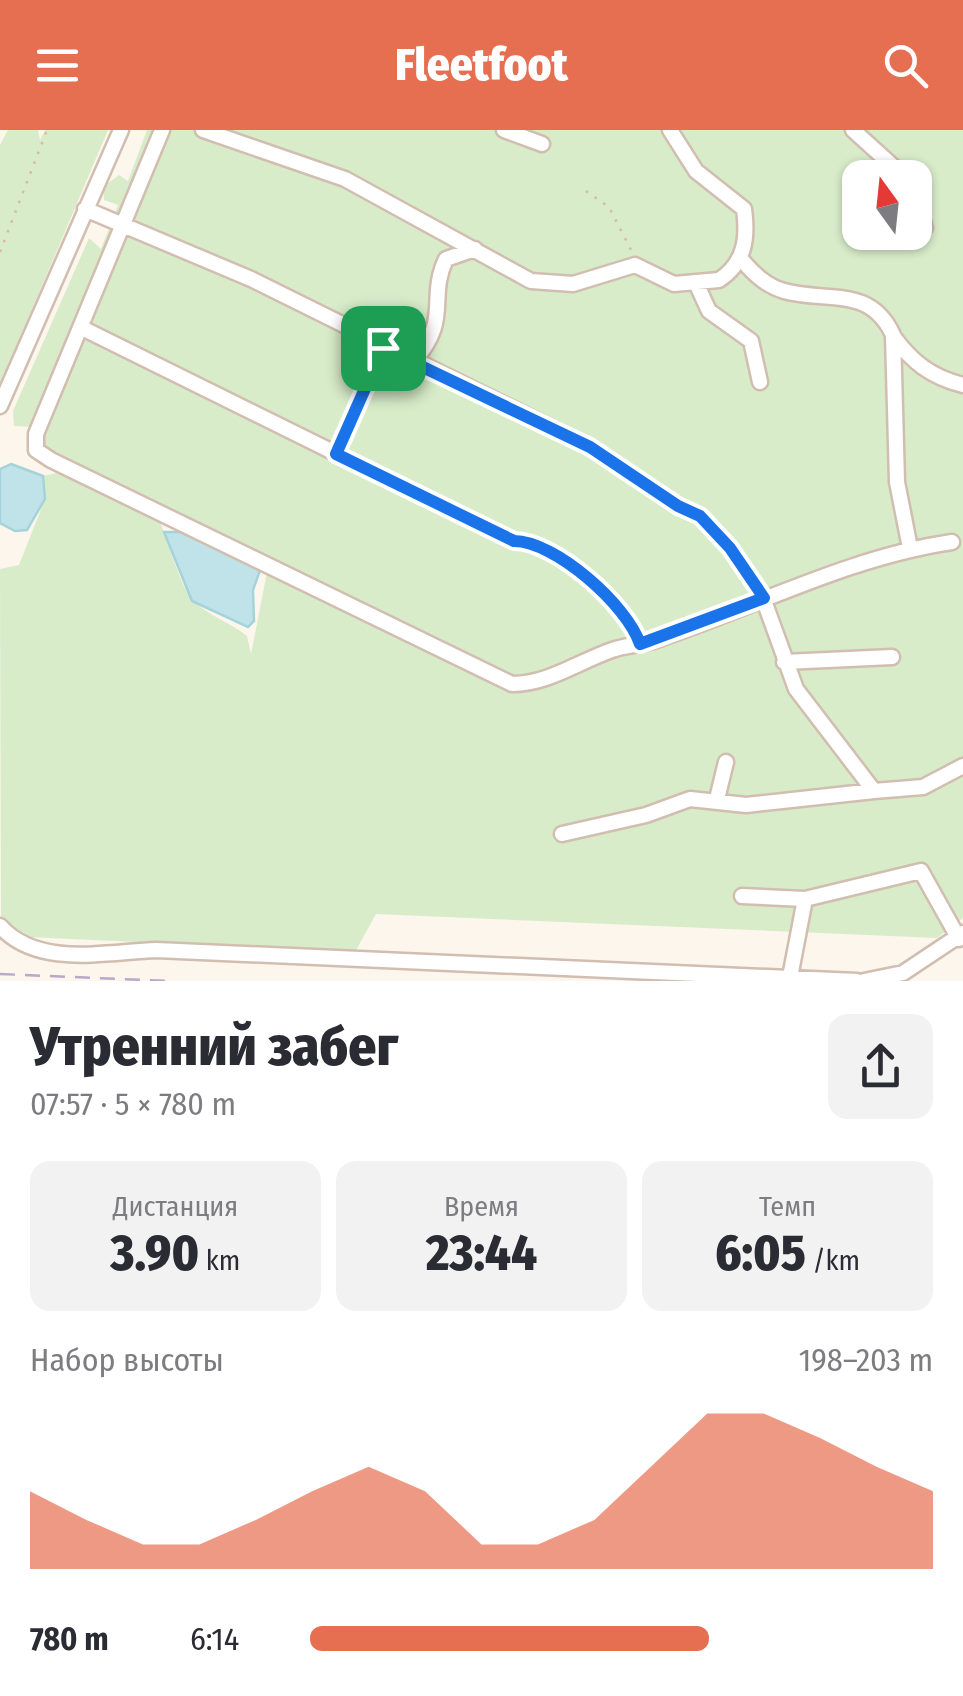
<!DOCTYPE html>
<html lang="ru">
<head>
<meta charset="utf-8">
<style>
	body { margin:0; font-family:"Fira Sans Condensed",sans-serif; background:#f2f2f3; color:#2b2b33; height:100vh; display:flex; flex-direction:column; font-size:38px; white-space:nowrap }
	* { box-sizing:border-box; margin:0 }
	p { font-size:32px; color:#7c7c81 }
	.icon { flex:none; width:55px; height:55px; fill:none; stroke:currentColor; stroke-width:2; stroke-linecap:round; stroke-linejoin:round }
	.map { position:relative; height:851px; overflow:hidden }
	.details { display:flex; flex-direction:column; background:#fff; flex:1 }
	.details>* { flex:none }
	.needle { width:65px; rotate:345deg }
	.fabs { position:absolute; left:842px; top:30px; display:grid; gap:20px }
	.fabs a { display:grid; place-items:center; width:90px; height:90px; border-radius:20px; background:#fff; box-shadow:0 2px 8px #0004; font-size:50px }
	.pin { position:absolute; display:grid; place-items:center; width:85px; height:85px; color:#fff; margin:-42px; border-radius:20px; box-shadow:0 5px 15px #0006 }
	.round { display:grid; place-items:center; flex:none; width:105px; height:105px; border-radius:20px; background:#f2f2f3 }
	.headline { display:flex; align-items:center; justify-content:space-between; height:170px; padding:0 30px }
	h1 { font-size:55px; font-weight:800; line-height:75px }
	.figures { display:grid; grid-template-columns:repeat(3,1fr); gap:15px; height:170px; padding:10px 30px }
	.figures div { display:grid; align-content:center; border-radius:20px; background:#f2f2f3; text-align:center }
	.figures b { font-size:50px; font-weight:800 }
	.figures small { font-size:28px; font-weight:400 }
	.figures p { font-size:28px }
	.chart { height:280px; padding:20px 30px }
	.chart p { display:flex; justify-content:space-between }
	.chart svg { width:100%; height:180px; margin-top:10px; fill:#e76f51; opacity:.7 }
	ul { padding:0 30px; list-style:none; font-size:32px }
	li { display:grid; grid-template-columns:160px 120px 1fr; align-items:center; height:75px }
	li i { height:25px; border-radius:12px; background:#e76f51 }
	header { display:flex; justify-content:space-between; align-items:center; height:130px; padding:0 30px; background:#e76f51; color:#fff; font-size:45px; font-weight:800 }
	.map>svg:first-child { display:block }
	.green { fill:#d8ecc9; fill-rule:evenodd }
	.water { fill:#bfe3e8; stroke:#a5d3da; stroke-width:2.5 }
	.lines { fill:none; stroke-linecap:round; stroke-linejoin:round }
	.minor-casing { stroke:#d1beb0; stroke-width:19 }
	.path { stroke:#d9b8a5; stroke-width:2.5; stroke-dasharray:2.5 8; stroke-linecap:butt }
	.minor { stroke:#fff; stroke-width:14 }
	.rail { stroke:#b9a8c9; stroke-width:2.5; stroke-dasharray:15 10; stroke-linecap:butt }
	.route-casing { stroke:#fff; stroke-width:20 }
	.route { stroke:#1a73e8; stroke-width:12 }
</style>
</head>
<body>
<header><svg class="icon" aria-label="menu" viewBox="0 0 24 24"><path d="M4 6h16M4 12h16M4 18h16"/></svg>Fleetfoot<svg class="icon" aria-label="search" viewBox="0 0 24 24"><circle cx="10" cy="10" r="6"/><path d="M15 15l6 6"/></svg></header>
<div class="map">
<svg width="963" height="851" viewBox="0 0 963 851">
	<rect width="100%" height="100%" fill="#fdf6ec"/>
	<path class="green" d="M8,0H38L40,10L45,0H108L0,255V15Z
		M147,0H963V788L937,808L376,784L355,822L28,807L1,788L0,439L19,435L45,369L43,346L66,341L32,325L28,310L33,297L14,296L13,281L89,108L101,119L118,75L104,70L103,57L119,45L128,51ZM860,48H915V102H860ZM157,383L269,432L251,524L247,506C231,493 208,485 193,471C183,462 163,399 157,383Z"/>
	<path class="water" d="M11,334L43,346L45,369L27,400L15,401L0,393V339Z
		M164,402H189L263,432L253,460L254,491L248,497L192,471Z"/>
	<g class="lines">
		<defs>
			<path id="minor" d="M162,0L36,304V320L51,330L512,554C548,554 578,532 612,520C626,515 642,515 656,510C755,477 849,427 952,412
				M203,0L345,49L531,151L573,154L635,135L674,154L719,150C745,133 748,108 744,79L696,41L670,0
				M504,0L542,14
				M853,0L906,48
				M915,64L925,98
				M85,79L251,149L556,300
				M741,129C753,143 766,156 784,161C827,173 870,155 893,205L897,352L910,418
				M697,155L709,181L751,211L760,252
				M82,198L513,411C555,411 627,475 640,514
				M893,206C912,232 931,247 963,255
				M413,232C452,189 427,169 446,129L475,119
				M0,276L121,0
				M336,324L383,218
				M784,532L892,527
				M874,661L923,657L963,636
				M717,669L726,632
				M562,704L646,685L690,669L746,675L874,661L796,559L763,468
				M742,766L805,769L921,741L959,809
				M0,796C37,838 106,822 156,820L857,851
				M790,847L805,769
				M864,851L903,843L963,803"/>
		</defs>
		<use href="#minor" class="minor-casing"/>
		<path class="path" d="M586,61L609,77L632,122
			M0,122L47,0
			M566,305L712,394L759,460"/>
		<use href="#minor" class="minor"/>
		<path class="rail" d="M0,844L168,851"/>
	</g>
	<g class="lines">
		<defs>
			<path id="route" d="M383,218L590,317L678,376L700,386L730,418L764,468L640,514C627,475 555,411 514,411L336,324Z"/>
		</defs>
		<use href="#route" class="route-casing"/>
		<use href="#route" class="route"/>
	</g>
</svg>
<div class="fabs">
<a><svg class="needle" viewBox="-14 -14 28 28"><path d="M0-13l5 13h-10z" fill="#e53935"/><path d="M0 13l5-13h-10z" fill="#7c7c81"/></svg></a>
</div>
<div class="pin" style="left:383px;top:218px;background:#1e9e55"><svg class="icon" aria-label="arrive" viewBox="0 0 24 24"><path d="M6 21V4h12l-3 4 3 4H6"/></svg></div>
</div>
<section class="details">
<div class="headline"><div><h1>Утренний забег</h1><p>07:57 · 5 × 780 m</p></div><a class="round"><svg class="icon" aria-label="share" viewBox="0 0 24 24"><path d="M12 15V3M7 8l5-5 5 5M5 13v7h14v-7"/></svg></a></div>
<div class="figures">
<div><p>Дистанция</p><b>3.90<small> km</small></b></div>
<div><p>Время</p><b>23:44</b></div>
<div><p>Темп</p><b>6:05<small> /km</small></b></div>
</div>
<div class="chart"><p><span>Набор высоты</span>198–203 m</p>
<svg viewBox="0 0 160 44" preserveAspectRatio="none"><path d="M0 44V25L10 32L20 38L30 38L40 32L50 25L60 19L70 25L80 38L90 38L100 32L110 19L120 6L130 6L140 12L150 19L160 25V44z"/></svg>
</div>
<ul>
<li><b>780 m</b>6:14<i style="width:64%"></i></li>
</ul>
</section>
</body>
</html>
